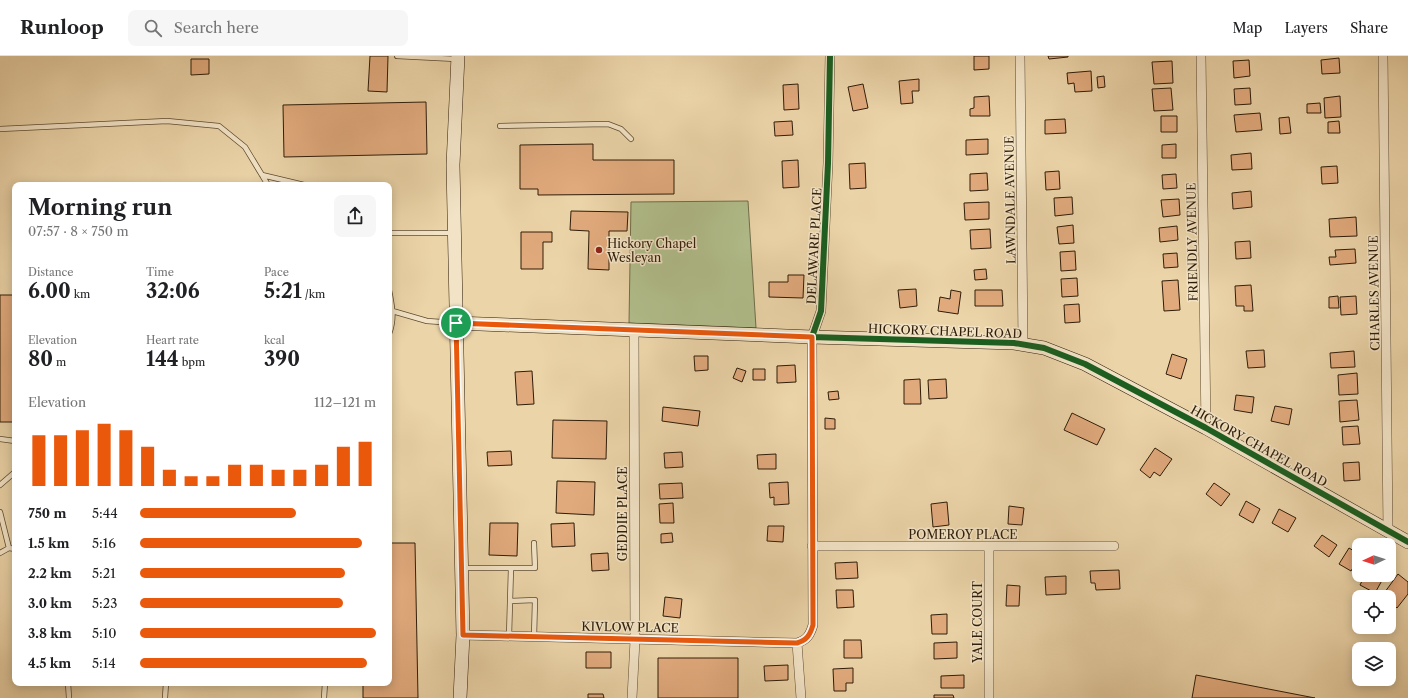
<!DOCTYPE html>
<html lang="en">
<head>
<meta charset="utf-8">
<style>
	body { margin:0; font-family:"Libre Caslon Text",serif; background:#f6f6f6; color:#202124; height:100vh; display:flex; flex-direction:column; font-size:15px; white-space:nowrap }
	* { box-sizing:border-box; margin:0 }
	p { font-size:13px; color:#757577 }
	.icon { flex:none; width:22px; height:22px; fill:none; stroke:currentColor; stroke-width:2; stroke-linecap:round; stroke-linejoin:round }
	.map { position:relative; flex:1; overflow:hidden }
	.side { position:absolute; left:12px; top:126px; width:380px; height:504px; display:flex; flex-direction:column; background:#fff; border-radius:8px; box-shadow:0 2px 10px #0003 }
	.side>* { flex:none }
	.needle { width:26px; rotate:266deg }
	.tools { position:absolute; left:1352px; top:482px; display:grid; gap:8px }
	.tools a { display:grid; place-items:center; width:44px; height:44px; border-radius:8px; background:#fff; box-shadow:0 2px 10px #0003; font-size:20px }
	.pin { position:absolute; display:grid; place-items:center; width:34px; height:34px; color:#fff; margin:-17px; border:2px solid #fff; border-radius:50%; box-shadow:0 1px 4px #0007 }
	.round { display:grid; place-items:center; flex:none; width:42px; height:42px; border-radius:8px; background:#f6f6f6 }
	.head { display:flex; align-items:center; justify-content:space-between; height:68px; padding:0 16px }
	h1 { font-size:22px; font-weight:800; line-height:30px }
	.figures { display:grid; grid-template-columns:repeat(3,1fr); gap:6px; height:68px; padding:4px 16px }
	.figures div { display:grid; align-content:center }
	.figures b { font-size:20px; font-weight:800 }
	.figures small { font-size:11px; font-weight:400 }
	.figures p { font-size:11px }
	.chart { height:112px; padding:8px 16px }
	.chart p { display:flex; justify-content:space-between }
	.chart svg { width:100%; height:72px; margin-top:4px; stroke:#ea580c; stroke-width:6 }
	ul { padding:0 16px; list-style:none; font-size:13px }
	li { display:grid; grid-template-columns:64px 48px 1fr; align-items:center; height:30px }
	li i { height:10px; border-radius:5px; background:#ea580c }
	header { display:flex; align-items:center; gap:24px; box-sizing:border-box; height:56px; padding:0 20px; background:#fff; border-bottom:1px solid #e0e0e0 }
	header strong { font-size:19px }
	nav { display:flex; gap:22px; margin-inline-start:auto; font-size:14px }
	.search { width:280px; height:36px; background:#f6f6f6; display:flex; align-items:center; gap:10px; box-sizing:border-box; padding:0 14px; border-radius:8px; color:#757577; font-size:15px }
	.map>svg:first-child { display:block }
	.green { fill:#b1be8c; stroke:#706d4a }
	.building { fill:#e1aa7d; stroke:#2e1c08 }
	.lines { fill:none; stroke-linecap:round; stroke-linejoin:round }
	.lane-casing { stroke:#5d4a30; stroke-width:6 }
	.street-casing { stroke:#5d4a30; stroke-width:10 }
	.secondary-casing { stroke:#2e1c08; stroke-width:14 }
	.lane { stroke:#f2e3c6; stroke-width:4.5 }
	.street { stroke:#f2e3c6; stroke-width:9 }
	.secondary { stroke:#f2e3c6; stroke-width:13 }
	.cycleway-casing { stroke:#f2e3c6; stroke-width:8 }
	.cycleway { stroke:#1b5e20; stroke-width:6 }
	.route-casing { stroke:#fff; stroke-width:8 }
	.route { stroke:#ea580c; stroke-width:5 }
	.poi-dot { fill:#8f2418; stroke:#f2e3c6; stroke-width:1.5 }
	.labels { text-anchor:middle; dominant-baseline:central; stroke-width:3; stroke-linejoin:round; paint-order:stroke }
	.street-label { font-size:12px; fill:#2e1c08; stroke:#f2e3c6 }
	.poi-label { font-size:12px; fill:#2e1c08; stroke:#f2e3c6; text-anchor:start }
</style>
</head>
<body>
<header>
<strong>Runloop</strong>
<div class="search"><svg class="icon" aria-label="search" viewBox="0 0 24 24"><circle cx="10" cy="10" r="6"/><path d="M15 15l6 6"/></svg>Search here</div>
<nav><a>Map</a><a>Layers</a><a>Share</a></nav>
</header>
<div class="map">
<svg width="1408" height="642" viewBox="0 0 1408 642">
	<rect width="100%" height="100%" fill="#ebd4a8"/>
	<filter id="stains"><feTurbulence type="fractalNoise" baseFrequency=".005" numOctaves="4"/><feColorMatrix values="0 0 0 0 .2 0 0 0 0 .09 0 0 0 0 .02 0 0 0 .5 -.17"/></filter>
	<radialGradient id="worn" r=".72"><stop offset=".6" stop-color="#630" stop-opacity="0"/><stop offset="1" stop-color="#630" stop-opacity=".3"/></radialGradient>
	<path class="green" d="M748,145L756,272L629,267L631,146Z"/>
	<path class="building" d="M370,0H388L387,36L368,35Z
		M974,0H989V13L974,14Z
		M1048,0H1068V1L1049,3Z
		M1339,2L1340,17L1322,18L1321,4Z
		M191,3H209V18L191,19Z
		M1249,4L1250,20L1234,22L1233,5Z
		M1172,5L1173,27L1154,28L1152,6Z
		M1091,15L1092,35L1075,36L1074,27L1068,28L1067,17Z
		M1104,20L1105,31L1098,32L1097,21Z
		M919,23V35H912L913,47L901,48L899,25Z
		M798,28L799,53L784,54L783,29Z
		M863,28L868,52L853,55L848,31Z
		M1171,32L1173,54L1154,55L1152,33Z
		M1250,32L1251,48L1235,49L1234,33Z
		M989,40L990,60H970V53L974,52V41Z
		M1340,40L1341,61L1325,62L1324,42Z
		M426,46L427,98L284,101L283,49Z
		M1320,47L1321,57H1307V48Z
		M1260,57L1262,74L1236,76L1234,59Z
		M1161,60H1177V76H1161Z
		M1289,61L1291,77L1280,78L1279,62Z
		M1065,63L1066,77L1045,78V64Z
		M792,65L793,79L775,80L774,66Z
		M1339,65L1340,77H1328V66Z
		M988,83V98L966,99V84Z
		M593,88V104H674V138L538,139V133H520V89Z
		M1176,88V102H1162V89Z
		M1251,97L1252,113L1232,114L1231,99Z
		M798,104L799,131L783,132L782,105Z
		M865,107L866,132L850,133L849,108Z
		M1337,110L1338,127L1322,128L1321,111Z
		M1059,115L1060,133L1046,134L1045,116Z
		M987,117L988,134L970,135V118Z
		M1176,118L1177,132L1163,133L1162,119Z
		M1251,135L1252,151L1233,153L1232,137Z
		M1072,141L1073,158L1055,160L1054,142Z
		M1179,143L1180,159L1163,161L1161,144Z
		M989,146V163L965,164L964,147Z
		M571,155L628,156L627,175H609V214L588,213L589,175L570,174Z
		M1356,161L1357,180L1330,181L1329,163Z
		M1073,169L1074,187L1059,188L1057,171Z
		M1177,170L1178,184L1160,186L1159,172Z
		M990,173L991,192L971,193L970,174Z
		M521,176H552V186H543V213H521Z
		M1250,185L1251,202L1236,203L1235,186Z
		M1355,193L1356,207L1330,209L1329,201H1336L1335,194Z
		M1075,195L1076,214L1061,215L1060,196Z
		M1177,197L1178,211L1164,212L1163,198Z
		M986,213L987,223L975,224L974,214Z
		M788,219H804L803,242L769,241V226H788Z
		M1077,222L1078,240L1062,241L1061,223Z
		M1178,224L1180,254L1164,255L1162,225Z
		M1251,229L1253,255H1244V250H1236L1235,230Z
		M916,233L917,250L900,252L898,234Z
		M951,234L961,236L958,258L938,255L940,241L950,243Z
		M975,234H1002L1003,250H975Z
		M0,239H15V366H0Z
		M1338,240L1339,252H1329V241Z
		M1356,240L1357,258L1341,259L1340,241Z
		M1079,248L1080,266L1065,267L1064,249Z
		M1264,294L1265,311L1248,312L1246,295Z
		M1354,295L1355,311L1331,312L1330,297Z
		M1172,298L1187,303L1181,323L1166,318Z
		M694,300H708V314L695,315Z
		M795,309L796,326L777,327V310Z
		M737,312L746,315L742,326L733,322Z
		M753,313H765V324H753Z
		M532,315L534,348L517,349L515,316Z
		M1357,317L1358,338L1339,339L1338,319Z
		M920,323L921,348H904V324Z
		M946,323L947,342L929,343L928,324Z
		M838,335L839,343L829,344L828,336Z
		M1236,339L1254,341L1252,357L1234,354Z
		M1357,344L1359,364L1340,366L1339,345Z
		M1275,350L1292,353L1289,369L1271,365Z
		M663,351L700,355L698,370L662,365Z
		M1072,357L1105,373L1097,389L1064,374Z
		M825,362L835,363V373H825Z
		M553,364L607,365L606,403L552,402Z
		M1358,370L1360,388L1343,389L1342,371Z
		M1155,392L1172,403L1160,420L1154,416L1150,422L1140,414Z
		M511,395L512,409L488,410L487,396Z
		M682,396L683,411L665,412L664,397Z
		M776,398V413H758L757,399Z
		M1359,406L1360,424L1344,425L1343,407Z
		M557,425L595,426L594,459L556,457Z
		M788,426L789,448L774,449V441L770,442L769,427Z
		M682,427L683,442L660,443L659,428Z
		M1214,427L1230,438L1221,450L1206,438Z
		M1246,445L1260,453L1253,467L1239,459Z
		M947,446L949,469L933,471L931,448Z
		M673,447L674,467H660L659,448Z
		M1009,450L1024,452L1022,469L1008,468Z
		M1279,453L1296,462L1288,476L1272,467Z
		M490,467H518L517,500L489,499Z
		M574,467L575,490L552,491L551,468Z
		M768,470H784L783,486L767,485Z
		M672,477L673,486L661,487V478Z
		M1322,479L1337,489L1329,501L1314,490Z
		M389,487H415L418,642H363V627H389Z
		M1349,492L1359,498V502L1351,515L1339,508Z
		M608,497L609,514L592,515L591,498Z
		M857,506L858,522L836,523L835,507Z
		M1119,514L1120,533L1096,534L1095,527H1091L1090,515Z
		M1398,518L1408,526V538L1397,552L1389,545V541H1384L1382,540Z
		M1365,519H1385L1375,537L1360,529Z
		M1066,520V538L1046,539L1045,521Z
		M1007,529L1020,530L1019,550H1006Z
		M836,534H853L854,551L837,552Z
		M665,541L682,543L680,562L663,560Z
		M947,558V578H932L931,559Z
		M844,584H861L862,602H844Z
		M957,586V602L934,603V587Z
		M586,596H611V612H586Z
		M658,602H738V642H658Z
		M788,609V624L765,625L764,610Z
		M853,612V627H846V635H834L833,613Z
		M964,619V632H941V620Z
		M1196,619L1315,642H1192Z
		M588,638H603L604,642H588Z
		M934,639H953L954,642H934Z"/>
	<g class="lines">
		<defs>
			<path id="lane" d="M397,0L456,3
				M500,70L608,68L621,73L631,83
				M0,73L167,65L219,70L245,91L268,129
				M262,119L304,129
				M389,177H453
				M389,234C392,250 395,262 389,278
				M389,254L427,265L455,267
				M0,383L15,385
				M0,429L15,416
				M0,456L9,492
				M0,497L9,492L15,493
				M463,512H535L534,487
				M510,545L535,544L534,581
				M509,580L511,512
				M68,627L69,642
				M165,642L166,627
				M324,642L325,627"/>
			<path id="street" d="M1020,0L1023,288
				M1201,0L1206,372
				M1383,0L1388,474
				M812,490H1114
				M463,579L797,587C807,584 810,579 813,569L812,281L821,255L828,107L830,0
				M797,587L801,642
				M632,642L635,584L634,274
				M989,642V490"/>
			<path id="secondary" d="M458,0L453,109L463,579L460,642
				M456,267L812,281L1014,287L1044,292L1085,308L1206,372L1408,486"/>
		</defs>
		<use href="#lane" class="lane-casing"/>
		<use href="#street" class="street-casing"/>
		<use href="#secondary" class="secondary-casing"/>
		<use href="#lane" class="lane"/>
		<use href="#street" class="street"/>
		<use href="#secondary" class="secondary"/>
		<defs>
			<path id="cycleway" d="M456,267L812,281L1014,287L1044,292L1085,308L1206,372L1408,486
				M463,579L797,587C807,584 810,579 813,569L812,281L821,255L828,107L830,0"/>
		</defs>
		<use href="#cycleway" class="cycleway-casing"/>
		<use href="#cycleway" class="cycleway"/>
	</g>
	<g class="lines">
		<defs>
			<path id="route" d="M456,267L812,281L813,569C810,579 807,584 797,587L463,579Z"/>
		</defs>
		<use href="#route" class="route-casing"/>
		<use href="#route" class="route"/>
	</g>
	<circle class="poi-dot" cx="599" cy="194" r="4"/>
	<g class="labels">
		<g class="street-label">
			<text transform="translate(1010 144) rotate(-91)">LAWNDALE AVENUE</text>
			<text transform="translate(1192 186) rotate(-91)">FRIENDLY AVENUE</text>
			<text transform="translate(814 190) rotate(-87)">DELAWARE PLACE</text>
			<text transform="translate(1374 237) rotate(-91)">CHARLES AVENUE</text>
			<text transform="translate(945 275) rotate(2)">HICKORY CHAPEL ROAD</text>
			<text transform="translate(1259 390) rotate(29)">HICKORY CHAPEL ROAD</text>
			<text transform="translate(622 458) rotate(-90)">GEDDIE PLACE</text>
			<text x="963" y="478">POMEROY PLACE</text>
			<text transform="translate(977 566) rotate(-90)">YALE COURT</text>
			<text transform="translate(630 571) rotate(1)">KIVLOW PLACE</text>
		</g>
		<g class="poi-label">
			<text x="607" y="187">Hickory Chapel<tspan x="607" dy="14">Wesleyan</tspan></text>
		</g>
	</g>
	<rect width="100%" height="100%" filter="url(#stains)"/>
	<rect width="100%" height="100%" fill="url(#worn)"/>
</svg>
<div class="tools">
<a><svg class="needle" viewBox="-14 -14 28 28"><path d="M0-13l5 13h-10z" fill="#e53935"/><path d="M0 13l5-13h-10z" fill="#757577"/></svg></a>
<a><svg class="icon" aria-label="locate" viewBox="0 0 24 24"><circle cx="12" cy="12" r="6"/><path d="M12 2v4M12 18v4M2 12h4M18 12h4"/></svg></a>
<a><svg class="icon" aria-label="layers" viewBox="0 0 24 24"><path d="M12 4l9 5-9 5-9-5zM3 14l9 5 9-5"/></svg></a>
</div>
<div class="pin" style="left:456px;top:267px;background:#1e9e55"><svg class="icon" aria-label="arrive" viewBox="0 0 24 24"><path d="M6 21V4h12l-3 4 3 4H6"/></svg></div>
<section class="side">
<div class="head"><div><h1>Morning run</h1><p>07:57 · 8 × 750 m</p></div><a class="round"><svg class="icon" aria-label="share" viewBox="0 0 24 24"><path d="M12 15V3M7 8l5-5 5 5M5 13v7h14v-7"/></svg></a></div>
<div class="figures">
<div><p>Distance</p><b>6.00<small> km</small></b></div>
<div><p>Time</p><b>32:06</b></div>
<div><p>Pace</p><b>5:21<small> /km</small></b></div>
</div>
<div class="figures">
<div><p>Elevation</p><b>80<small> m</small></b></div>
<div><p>Heart rate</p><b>144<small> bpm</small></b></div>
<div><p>kcal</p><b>390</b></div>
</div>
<div class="chart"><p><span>Elevation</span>112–121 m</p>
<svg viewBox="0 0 160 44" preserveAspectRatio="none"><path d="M5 44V13M15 44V13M25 44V10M35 44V6M45 44V10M55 44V20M65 44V34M75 44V38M85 44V38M95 44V31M105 44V31M115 44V34M125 44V34M135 44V31M145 44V20M155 44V17"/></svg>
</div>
<ul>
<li><b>750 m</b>5:44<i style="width:66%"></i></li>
<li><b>1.5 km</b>5:16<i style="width:94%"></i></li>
<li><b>2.2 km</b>5:21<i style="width:87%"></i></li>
<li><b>3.0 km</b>5:23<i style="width:86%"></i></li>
<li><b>3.8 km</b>5:10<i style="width:100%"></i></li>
<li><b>4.5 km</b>5:14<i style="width:96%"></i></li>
</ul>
</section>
</div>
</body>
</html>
